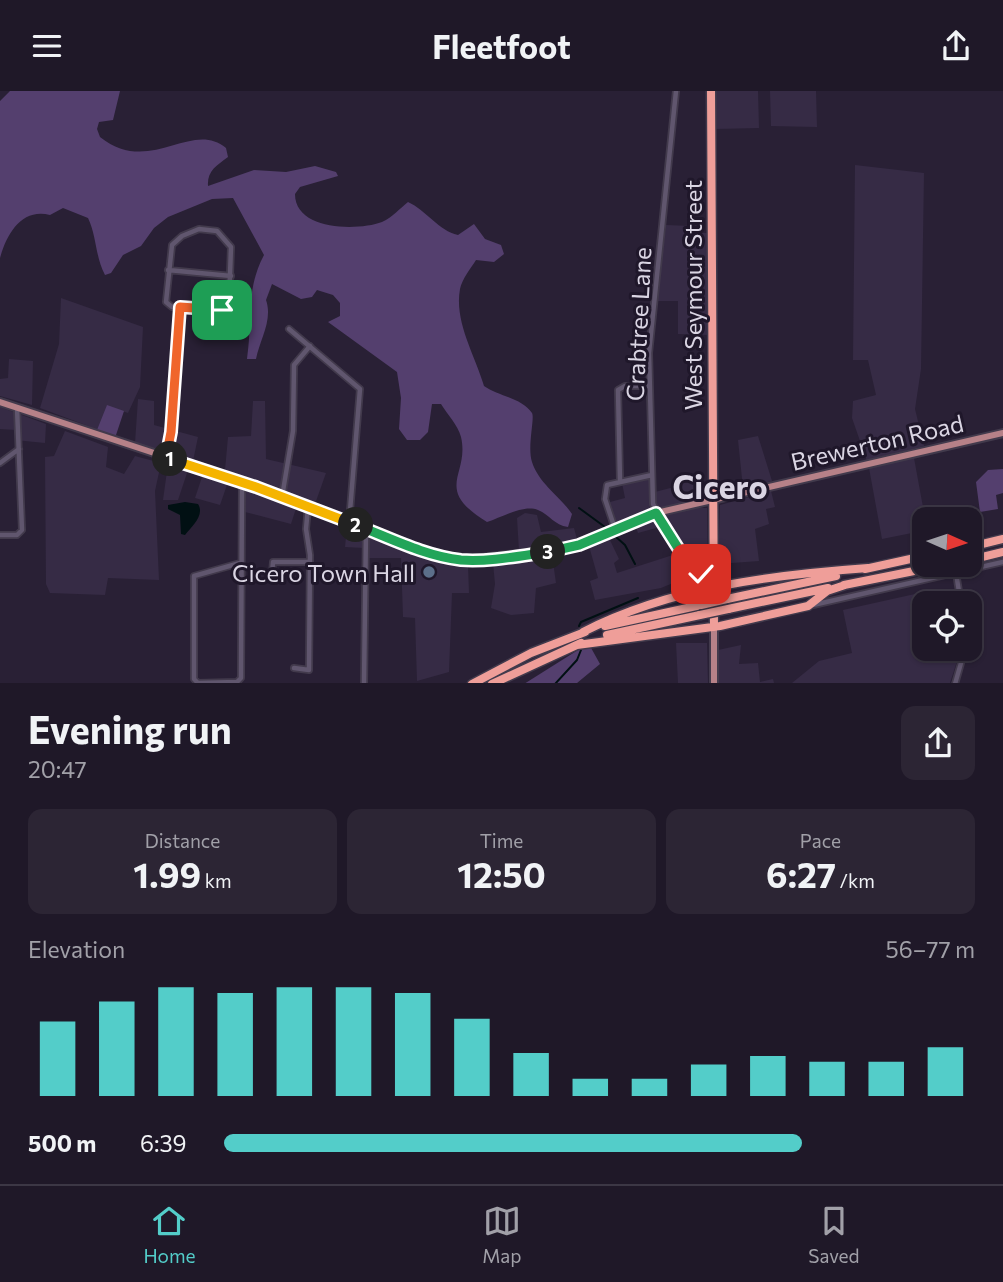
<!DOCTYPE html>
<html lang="en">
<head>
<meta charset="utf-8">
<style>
	body { margin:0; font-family:Commissioner,sans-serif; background:#2c2534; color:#f1f3f6; height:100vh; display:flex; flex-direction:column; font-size:26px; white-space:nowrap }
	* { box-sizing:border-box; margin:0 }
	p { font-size:23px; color:#a1a0a8 }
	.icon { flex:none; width:38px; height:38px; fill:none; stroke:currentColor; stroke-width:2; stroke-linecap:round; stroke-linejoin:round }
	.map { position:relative; height:592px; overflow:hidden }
	.panel { display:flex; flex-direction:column; background:#1f1828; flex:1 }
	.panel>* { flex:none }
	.needle { width:46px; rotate:93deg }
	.tools { position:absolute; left:912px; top:416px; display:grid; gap:14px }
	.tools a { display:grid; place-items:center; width:70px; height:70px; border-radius:14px; background:#1f1828; box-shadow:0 2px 5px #0004,0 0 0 2px #3c3745; font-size:35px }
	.pin { position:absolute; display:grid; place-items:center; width:60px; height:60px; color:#fff; margin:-30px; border-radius:14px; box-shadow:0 4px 10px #0006 }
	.km { position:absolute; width:35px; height:35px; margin:-18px; border-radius:50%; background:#222; color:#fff; font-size:19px; line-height:35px; text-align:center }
	.round { display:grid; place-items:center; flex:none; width:74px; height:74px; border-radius:14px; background:#2c2534 }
	.head { display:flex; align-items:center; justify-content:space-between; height:119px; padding:0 28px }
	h1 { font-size:38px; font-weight:700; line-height:52px }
	.metrics { display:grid; grid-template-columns:repeat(3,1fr); gap:10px; height:119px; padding:7px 28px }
	.metrics div { display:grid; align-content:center; border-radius:14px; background:#2c2534; text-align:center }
	.metrics b { font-size:35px; font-weight:700 }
	.metrics small { font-size:19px; font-weight:400 }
	.metrics p { font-size:19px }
	.chart { height:196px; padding:14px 28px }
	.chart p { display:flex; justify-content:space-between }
	.chart svg { width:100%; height:126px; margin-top:7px; stroke:#53cdc9; stroke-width:6 }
	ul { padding:0 28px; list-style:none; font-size:23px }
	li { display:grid; grid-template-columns:112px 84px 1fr; align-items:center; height:52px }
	li i { height:18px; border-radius:9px; background:#53cdc9 }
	header { display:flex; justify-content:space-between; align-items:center; height:91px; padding:0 28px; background:#1f1828; font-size:32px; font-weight:700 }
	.menu { display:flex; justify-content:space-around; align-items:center; height:98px; border-top:2px solid #3c3745; background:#1f1828; font-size:19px; color:#a1a0a8 }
	.menu a { display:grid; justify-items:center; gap:4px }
	.menu .on { color:#53cdc9 }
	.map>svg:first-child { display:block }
	.built { fill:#362b45 }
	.green { fill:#543f6e }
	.water { fill:#011013 }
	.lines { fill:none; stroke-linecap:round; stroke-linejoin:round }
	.stream { stroke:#011013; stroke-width:2 }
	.minor-casing { stroke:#423a4c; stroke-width:8 }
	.major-casing { stroke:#423a4c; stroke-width:10 }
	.highway-casing { stroke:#423a4c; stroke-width:11 }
	.minor { stroke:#60566e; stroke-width:4.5 }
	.major { stroke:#b68188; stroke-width:6 }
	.highway { stroke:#ef9e99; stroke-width:8 }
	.highway-bridge-casing { stroke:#423a4c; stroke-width:11; stroke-linecap:butt }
	.highway-bridge { stroke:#ef9e99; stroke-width:8 }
	.split-1-casing { stroke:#fff; stroke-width:14 }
	.split-2-casing { stroke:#fff; stroke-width:14 }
	.split-3-casing { stroke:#fff; stroke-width:14 }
	.split-4-casing { stroke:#fff; stroke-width:14 }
	.split-1 { stroke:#f0652b; stroke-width:9 }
	.split-2 { stroke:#f5b400; stroke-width:9 }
	.split-3 { stroke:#22a559; stroke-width:9 }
	.split-4 { stroke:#22a559; stroke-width:9 }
	.service-dot { fill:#5c6f8a; stroke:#1f172a; stroke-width:2.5 }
	.labels { text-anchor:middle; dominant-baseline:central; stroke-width:6; stroke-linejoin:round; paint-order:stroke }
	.street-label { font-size:24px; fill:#dad5e3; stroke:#1f172a }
	.poi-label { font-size:24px; fill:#dad5e3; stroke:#1f172a; text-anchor:end }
	.district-label { font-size:32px; font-weight:bold; fill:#dad5e3; stroke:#1f172a }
</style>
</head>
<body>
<header><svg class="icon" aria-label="menu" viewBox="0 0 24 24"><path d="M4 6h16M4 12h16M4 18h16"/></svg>Fleetfoot<svg class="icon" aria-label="share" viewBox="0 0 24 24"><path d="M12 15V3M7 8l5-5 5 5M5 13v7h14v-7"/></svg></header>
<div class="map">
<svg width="1003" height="593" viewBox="0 0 1003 593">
	<rect width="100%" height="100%" fill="#292035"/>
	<path class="built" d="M716,0H758L759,37L715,38Z
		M770,0H816L817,36L771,35Z
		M855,74L924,82L921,278L915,318L924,355L867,370L852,327L853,310L876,304L868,269H853Z
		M666,134L690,135V142H709V244L678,243V210H657Z
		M61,207L143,236L140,296L128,322L107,315L99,339L40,317L59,253Z
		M9,268L33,270L32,314L0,305V288L8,287Z
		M138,308L154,310V334L198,346L193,370L135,352Z
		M253,310H265L266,368L326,382L315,413L299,408L291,433L245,421V387L225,379L228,346L251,345Z
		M0,316L46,333L45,352L15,349L16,339L0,338Z
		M65,340L108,356L106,376L124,383L135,365L161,372L155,400L159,489L108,487L105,504L50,502L46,493L45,366L54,365Z
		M758,345L772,390L743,397L738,349Z
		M914,367L925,427L917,441L882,448L869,377Z
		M168,373L188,379L178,409H163Z
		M203,383L228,391L220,414L195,407Z
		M651,386L652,418L616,433L610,411L625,407L622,392Z
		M693,388L698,417H707L708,480H697L667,434L638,442L635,433L659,424L655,401L678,395V390Z
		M771,400L775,416L766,418L769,433L755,438L759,470L718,473L720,414Z
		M525,422L537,424L541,441L574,437L578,452L519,460L517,427Z
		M347,435L363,442L364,457L345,456Z
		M369,444L425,466L468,474L469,502H452L449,581L417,590L415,527L403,526L401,467H368Z
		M609,447L619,468L614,472L617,482L679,462L690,485L661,497L595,509L590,490L598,487L589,455Z
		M552,464L556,492L536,497L534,522L511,524L491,517L495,493L493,472Z
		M933,499L935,512L956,506L957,513H924V558H961L950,592H792L819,570L852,562L843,519Z
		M676,552H707L708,592H678Z
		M741,554L739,573L758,572L760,591L773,588L774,592H719L718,559Z"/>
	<path class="green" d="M10,0H120L113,29L99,31L97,38L100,46C150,86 191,28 226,57L228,66C216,75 207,80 208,95L254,79L286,81L315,75L336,81L338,85L300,96L295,103C295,140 358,140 382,131C393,126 399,118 408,111C426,119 439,140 458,144L474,133L485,148L501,154L504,163L494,171L476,169C471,177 462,188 460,198C454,231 475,264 484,295C498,305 522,307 532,322C535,327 527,356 532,371C539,393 560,405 572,423L568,436C554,434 550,424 538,419C524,413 502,426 487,431C432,397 470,385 461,346C458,334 447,323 441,313H432L428,341L420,349H407L399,338L401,307L397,281L328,231L340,225V212L333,204L317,199L312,206L301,208L272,193L266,209C273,229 260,248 256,268H247C253,229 245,200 264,164L233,107L212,108L168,126L154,137L141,155L123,164L111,182L105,184C95,165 97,146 88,127L63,117L50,124C22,117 7,142 0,167V10Z
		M107,314L124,320L115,347L70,330L97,339Z
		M1003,378V402L996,404L998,418L980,421L976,391L988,379Z
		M590,555L600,573L577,592L524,593L578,559Z"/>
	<path class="water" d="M185,411L198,413C205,424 192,435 185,444L181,443L180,424L168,418V414Z"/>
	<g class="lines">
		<path class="stream" d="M579,417L605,436
			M615,445L625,454L635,473
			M579,535L581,531L638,507
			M555,593L577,569L581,559"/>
		<defs>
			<path id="minor" d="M676,0L649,262L653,413L695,481L712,483
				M199,138L217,140L231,156L229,211L222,220L172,216L166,211L172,154L182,145Z
				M168,179L231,185
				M289,238L360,298L349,432
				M166,367L171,341L180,216
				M0,372L19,358
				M620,390L618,299L625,295H649
				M282,406L293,340L294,274L310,255
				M615,438L605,408L607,394L652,384
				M0,444H17L22,439L17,317
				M240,472L194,485V588L198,592L237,591L241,587L242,391
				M956,482L961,513
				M272,483L273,471H310
				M813,514L1003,471
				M294,577L309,579L310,464L306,438L308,416
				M364,593L366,438
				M955,593L965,558"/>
			<path id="major" d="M0,311L242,391L430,462L464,469L569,457L656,422L1003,342
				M714,536V593"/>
			<path id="highway" d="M711,0L714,536
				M970,456L1003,448
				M970,469L1003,461
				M865,478L924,465
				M844,494L944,474
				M727,508L836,485
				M728,518L828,497
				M605,535L701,514
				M583,541C671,496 771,484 868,477
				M607,544L700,524
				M577,554L720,535L808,515L827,500L848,493
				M472,593L531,562L585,541
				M492,593L581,552"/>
		</defs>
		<use href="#minor" class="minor-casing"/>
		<use href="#major" class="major-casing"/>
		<use href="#highway" class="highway-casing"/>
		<use href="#minor" class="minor"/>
		<use href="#major" class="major"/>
		<use href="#highway" class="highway"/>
		<defs>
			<path id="highway-bridge" d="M701,514L727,508
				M700,524L728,518"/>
		</defs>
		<use href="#highway-bridge" class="highway-bridge-casing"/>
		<use href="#highway-bridge" class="highway-bridge"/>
	</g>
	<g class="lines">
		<defs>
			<path id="split-1" d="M170,368L166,367L171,341L180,216L222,219"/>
			<path id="split-2" d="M170,368L256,396L356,434"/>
			<path id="split-3" d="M356,434C390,447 425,465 461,469C489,471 519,465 548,461"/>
			<path id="split-4" d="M548,461L579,454L656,422L690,476L701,483"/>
		</defs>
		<use href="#split-1" class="split-1-casing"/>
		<use href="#split-2" class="split-2-casing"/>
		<use href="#split-3" class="split-3-casing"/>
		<use href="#split-4" class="split-4-casing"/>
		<use href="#split-1" class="split-1"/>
		<use href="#split-2" class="split-2"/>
		<use href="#split-3" class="split-3"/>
		<use href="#split-4" class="split-4"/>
	</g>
	<circle class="service-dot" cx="429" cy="481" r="7"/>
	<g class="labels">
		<g class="street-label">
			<text transform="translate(692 204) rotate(-90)">West Seymour Street</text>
			<text transform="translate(638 233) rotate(-87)">Crabtree Lane</text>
			<text transform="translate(877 351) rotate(-13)">Brewerton Road</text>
		</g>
		<g class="poi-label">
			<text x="415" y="481">Cicero Town Hall</text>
		</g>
		<g class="district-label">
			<text x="720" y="395">Cicero</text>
		</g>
	</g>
</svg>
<div class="tools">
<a><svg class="needle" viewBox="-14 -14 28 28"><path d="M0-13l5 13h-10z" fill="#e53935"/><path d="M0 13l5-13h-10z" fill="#a1a0a8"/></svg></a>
<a><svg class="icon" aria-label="locate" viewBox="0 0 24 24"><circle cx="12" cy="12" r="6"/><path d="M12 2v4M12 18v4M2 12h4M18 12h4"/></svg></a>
</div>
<div class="pin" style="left:222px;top:219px;background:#1e9e55"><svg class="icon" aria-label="arrive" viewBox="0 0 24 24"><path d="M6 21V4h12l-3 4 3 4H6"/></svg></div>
<div class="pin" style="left:701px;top:483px;background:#d93025"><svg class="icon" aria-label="check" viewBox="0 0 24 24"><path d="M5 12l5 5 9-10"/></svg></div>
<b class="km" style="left:170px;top:368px">1</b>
<b class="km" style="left:356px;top:434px">2</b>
<b class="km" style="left:548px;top:461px">3</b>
</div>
<section class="panel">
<div class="head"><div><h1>Evening run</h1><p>20:47</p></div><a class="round"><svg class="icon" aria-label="share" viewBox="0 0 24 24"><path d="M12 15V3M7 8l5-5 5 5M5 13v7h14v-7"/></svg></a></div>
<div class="metrics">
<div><p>Distance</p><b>1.99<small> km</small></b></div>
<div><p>Time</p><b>12:50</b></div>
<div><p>Pace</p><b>6:27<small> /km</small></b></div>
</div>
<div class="chart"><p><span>Elevation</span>56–77 m</p>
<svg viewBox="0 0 160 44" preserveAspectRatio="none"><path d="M5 44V18M15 44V11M25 44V6M35 44V8M45 44V6M55 44V6M65 44V8M75 44V17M85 44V29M95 44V38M105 44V38M115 44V33M125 44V30M135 44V32M145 44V32M155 44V27"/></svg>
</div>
<ul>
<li><b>500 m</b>6:39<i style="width:77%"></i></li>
</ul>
</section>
<nav class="menu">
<a class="on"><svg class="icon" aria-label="home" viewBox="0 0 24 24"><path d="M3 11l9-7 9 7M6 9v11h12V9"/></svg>Home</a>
<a><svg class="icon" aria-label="map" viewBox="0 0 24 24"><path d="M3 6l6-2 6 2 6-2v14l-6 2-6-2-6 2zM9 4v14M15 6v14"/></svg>Map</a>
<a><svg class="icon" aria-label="saved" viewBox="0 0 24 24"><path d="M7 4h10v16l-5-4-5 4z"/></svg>Saved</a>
</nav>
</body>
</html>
